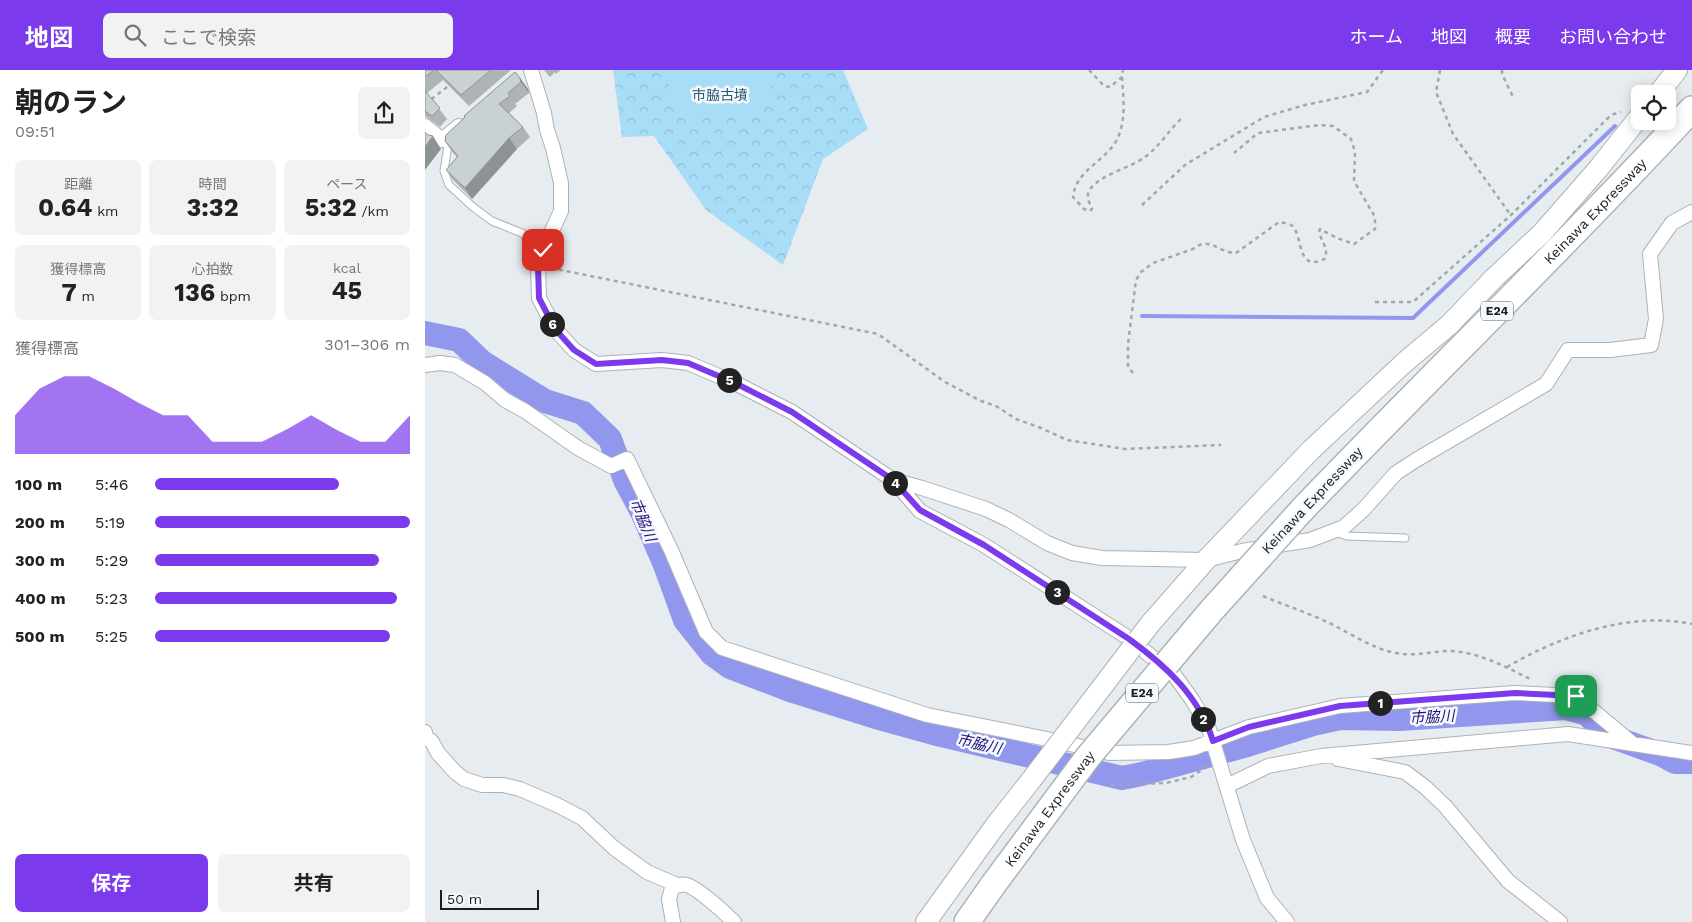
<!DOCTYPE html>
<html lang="ja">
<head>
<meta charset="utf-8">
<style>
	body { margin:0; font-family:"Work Sans","Noto Sans JP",sans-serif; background:#f2f2f2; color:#222; height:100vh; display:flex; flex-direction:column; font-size:19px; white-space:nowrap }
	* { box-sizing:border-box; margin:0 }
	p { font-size:16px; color:#767676 }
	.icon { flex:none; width:28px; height:28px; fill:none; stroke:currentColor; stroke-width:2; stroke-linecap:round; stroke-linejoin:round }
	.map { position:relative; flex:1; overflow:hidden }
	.panel { display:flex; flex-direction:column; background:#fff; width:425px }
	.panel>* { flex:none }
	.tools { position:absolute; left:1206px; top:15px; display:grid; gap:10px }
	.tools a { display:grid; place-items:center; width:45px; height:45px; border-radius:8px; background:#fff; box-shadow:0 2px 12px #0003; font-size:25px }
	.scale { position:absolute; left:15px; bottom:12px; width:99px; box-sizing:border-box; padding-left:5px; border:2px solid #1b1d1e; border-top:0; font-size:14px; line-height:18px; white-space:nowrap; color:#1b1d1e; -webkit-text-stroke:4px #f3f9fd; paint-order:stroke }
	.pin { position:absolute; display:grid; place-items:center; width:42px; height:42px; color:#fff; margin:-21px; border-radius:10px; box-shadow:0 2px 8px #0006 }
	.km { position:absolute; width:25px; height:25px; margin:-12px; border-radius:50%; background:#222; color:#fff; font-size:14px; line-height:25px; text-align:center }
	.round { display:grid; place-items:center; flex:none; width:52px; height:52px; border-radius:8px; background:#f2f2f2 }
	.head { display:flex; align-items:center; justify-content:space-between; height:85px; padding:0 15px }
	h1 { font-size:28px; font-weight:700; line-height:38px }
	.metrics { display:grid; grid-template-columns:repeat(3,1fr); gap:8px; height:85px; padding:5px 15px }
	.metrics div { display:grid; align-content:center; border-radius:8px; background:#f2f2f2; text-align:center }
	.metrics b { font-size:25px; font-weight:700 }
	.metrics small { font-size:14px; font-weight:400 }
	.metrics p { font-size:14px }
	.chart { height:140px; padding:10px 15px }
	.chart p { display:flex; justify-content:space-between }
	.chart svg { width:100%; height:90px; margin-top:5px; fill:#7c3aed; opacity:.7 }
	.cta { display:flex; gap:10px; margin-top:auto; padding:10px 15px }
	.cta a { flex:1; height:58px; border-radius:8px; background:#7c3aed; color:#fff; font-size:20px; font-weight:700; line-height:58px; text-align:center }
	.cta a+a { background:#f2f2f2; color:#222 }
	ul { padding:0 15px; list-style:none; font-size:16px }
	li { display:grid; grid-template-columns:80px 60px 1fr; align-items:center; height:38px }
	li i { height:12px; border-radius:6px; background:#7c3aed }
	header { display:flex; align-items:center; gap:30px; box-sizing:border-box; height:70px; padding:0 25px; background:#7c3aed; color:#fff }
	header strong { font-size:24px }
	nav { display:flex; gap:28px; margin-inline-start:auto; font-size:18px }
	.search { width:350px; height:45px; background:#f2f2f2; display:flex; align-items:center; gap:12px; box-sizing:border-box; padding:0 18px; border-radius:8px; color:#767676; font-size:19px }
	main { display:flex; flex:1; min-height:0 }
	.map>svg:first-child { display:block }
	.forest { fill:url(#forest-crowns) }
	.green { fill:#a8ddf8 }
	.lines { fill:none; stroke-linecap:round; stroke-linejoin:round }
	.stream { stroke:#9297ee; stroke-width:4 }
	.river { stroke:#9297ee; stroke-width:24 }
	.lane-casing { stroke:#adb2b6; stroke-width:9 }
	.street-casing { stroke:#adb2b6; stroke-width:16 }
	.secondary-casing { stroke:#adb2b6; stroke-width:22 }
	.highway-casing { stroke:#adb2b6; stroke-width:28 }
	.path { stroke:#a2a7a9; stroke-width:2.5; stroke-dasharray:4 4; stroke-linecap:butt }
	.lane { stroke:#fff; stroke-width:7 }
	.street { stroke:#fff; stroke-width:14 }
	.secondary { stroke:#fff; stroke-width:20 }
	.highway { stroke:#fff; stroke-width:25 }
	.secondary-bridge-casing { stroke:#adb2b6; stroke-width:22; stroke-linecap:butt }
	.highway-bridge-casing { stroke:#adb2b6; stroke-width:28; stroke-linecap:butt }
	.secondary-bridge { stroke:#fff; stroke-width:20 }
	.highway-bridge { stroke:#fff; stroke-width:25 }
	.wall { fill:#aeb4b5 }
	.shaded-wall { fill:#8d9293 }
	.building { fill:#cad1d2; stroke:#8d9293 }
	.route-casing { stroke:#fff; stroke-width:10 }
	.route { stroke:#7c3aed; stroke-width:6 }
	.labels { text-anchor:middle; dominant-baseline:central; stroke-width:5; stroke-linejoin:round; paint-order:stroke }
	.shield { fill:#f3f9fd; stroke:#5c5f61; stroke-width:1 }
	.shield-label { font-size:12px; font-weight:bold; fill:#1b1d1e }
	.park-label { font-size:14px; fill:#2b5a70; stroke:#f3f9fd }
	.street-label { font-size:14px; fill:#1b1d1e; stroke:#f3f9fd }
	.water-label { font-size:15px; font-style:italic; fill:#261076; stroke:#f3f9fd }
</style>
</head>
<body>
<header>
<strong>地図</strong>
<div class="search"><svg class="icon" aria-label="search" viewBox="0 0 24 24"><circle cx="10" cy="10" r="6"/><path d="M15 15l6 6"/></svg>ここで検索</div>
<nav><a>ホーム</a><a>地図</a><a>概要</a><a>お問い合わせ</a></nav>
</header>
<main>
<section class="panel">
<div class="head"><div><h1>朝のラン</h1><p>09:51</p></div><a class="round"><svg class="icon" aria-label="share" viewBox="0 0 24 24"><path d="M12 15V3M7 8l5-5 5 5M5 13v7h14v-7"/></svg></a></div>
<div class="metrics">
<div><p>距離</p><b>0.64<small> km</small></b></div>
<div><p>時間</p><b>3:32</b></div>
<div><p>ペース</p><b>5:32<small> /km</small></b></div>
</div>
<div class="metrics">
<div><p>獲得標高</p><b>7<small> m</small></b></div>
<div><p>心拍数</p><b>136<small> bpm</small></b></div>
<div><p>kcal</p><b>45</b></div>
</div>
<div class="chart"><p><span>獲得標高</span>301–306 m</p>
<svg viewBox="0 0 160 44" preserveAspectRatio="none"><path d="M0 44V25L10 12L20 6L30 6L40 12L50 19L60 25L70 25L80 38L90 38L100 38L110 32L120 25L130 32L140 38L150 38L160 25V44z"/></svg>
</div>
<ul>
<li><b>100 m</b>5:46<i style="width:72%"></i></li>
<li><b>200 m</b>5:19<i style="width:100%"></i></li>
<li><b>300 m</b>5:29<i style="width:88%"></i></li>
<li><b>400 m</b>5:23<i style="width:95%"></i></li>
<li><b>500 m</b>5:25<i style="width:92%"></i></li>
</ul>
<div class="cta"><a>保存</a><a>共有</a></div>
</section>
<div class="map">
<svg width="1267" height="852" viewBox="0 0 1267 852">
	<defs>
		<pattern id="forest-crowns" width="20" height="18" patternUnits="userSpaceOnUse" patternTransform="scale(1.25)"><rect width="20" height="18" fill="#a8ddf8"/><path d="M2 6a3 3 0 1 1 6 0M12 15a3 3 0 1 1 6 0" fill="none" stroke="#90bdd4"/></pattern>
	</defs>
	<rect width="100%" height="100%" fill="#e6ecef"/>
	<path class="forest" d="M188,0H418L443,59L398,89L358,195L281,140L229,66L197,67Z"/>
	<path class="green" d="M240,0H351C340,65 247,66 240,0Z"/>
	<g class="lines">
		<path class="stream" d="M717,246L988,248L1190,56"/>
		<path class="river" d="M0,263L34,270L57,292L120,331L158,343L185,369L200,410L217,442L240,495L260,550L287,584L305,597L365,620L454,648L508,663L697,708L717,704L819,676L888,654L915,648L975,649L1141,638L1162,644L1182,665L1235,684L1250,692H1267"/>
		<defs>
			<path id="lane" d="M17,70L23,75L19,101L24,115L48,137L67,151L97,163L107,174L118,180
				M911,462L922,466L980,468"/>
			<path id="street" d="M106,0L119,43L122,60L128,78L136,113V141L118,180L113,196L114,228L130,259L149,280L171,294L237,290L263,293L310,313L367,342L468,410L495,441L559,475L705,569L750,606L768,631L784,659L818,770L842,828L862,852
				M0,56L17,70L34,56
				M0,295L15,293L30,295L60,313L80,330L100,341L153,378L186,396L202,389L246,480L281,562L297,578L502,645L627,670L684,683L744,682L769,678L824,657L915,636L1089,623L1151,626L1208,674
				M468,410L497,418L561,439L584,450L622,473L647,483L677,488L781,490L817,481L885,470L919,457L939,439L971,403L991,390L1121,314L1143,280H1185L1226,275L1231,249L1225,184L1247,153L1267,142
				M0,662L1,667L7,672L13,683L30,702L39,709L57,715H78L95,719L132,735L157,748L189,778L222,802L252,815
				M913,689L980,702L1000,717L1020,736L1083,811L1135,852
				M802,716L843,696L896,686L1143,664L1267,683
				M248,852L244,829L247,818C252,815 257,814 262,815C275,820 299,842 309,852"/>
			<path id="secondary" d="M1233,24L1252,0
				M725,554L781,490L886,380L980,292L1024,255L1069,208L1117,163L1173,99L1215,46
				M501,852L570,756L607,709"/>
			<g id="highway">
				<path id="s1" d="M876,441C1005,306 1140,177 1267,39"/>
				<path d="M542,852L568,815"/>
			</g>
		</defs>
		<use href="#lane" class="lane-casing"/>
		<use href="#street" class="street-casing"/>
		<use href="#secondary" class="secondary-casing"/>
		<use href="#highway" class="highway-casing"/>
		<path class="path" d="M664,0L679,16L685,17L697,7L698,0
			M1015,0L1011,22L1028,64L1085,144
			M1077,0V4L1089,29
			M697,7C698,25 701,44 695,62C687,90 651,97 648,127L659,139L665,141L667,139C664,132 660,125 666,118C677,104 705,98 720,87C734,77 744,60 757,48
			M0,34L26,14
			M717,135L760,95L839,47L880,35L942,22L958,0
			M126,198L453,264L520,312L556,331L571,336L591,349L616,358L642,370L700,379L796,375
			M950,232H988L1086,145L1186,45L1196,42
			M708,303L703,297V274L711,210L716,202L728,193L768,179C785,165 793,183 811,183L854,152C858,153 863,153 866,155C879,163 870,205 901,188V179L894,163L895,159L912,168L929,174L950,159V147L929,111L930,82L926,69L908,56L894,55L833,63L809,83
			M838,526C859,535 881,542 902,552C924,562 947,579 971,583C989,587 1007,581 1025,581C1054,582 1081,597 1107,610
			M1082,597C1135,566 1204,541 1267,554
			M686,715L741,713L766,707L783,696"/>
		<use href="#lane" class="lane"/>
		<use href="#street" class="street"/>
		<use href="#secondary" class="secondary"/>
		<use href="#highway" class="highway"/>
		<defs>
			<path id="secondary-bridge" d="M607,709L725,554"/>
			<g id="highway-bridge">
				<path id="s2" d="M568,815L663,687L786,541L876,441"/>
			</g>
		</defs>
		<use href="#secondary-bridge" class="secondary-bridge-casing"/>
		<use href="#highway-bridge" class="highway-bridge-casing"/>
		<use href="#secondary-bridge" class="secondary-bridge"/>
		<use href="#highway-bridge" class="highway-bridge"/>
	</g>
	<path class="wall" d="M0,0H86L44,36L18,10L2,23L22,49L15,57L0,46Z
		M119,0H136L131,4L130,2L125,7Z
		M95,8L103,19L104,23L90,34L92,36L84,43L98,57L105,67L92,79L47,129L28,110L21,100L32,87L27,82L20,71Z"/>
	<path class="shaded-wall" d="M95,8L103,19L104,23L96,12Z
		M8,66L16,79L0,100V77Z
		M84,68L92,79L47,129L40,118Z"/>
	<path class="building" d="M0,0H9L0,7Z
		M11,0H66L36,25Z
		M90,2L95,8L96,12L83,23L85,26L74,34L98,57L84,68L40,118L21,100L33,86L20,71L21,65L40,47L39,46Z
		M0,21L15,38L7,46L0,41Z
		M0,62L3,65L8,66L0,77Z"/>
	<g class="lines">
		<defs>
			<path id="route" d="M118,180L113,196L114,228L130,259L149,280L171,294L237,290L263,293L310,313L367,342L468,410L495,440L559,475L704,569C741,596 774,626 788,671L824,657L915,636L1090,623L1151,626"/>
		</defs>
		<use href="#route" class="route-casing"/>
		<use href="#route" class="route"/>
	</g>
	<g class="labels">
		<g class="shield">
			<rect x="1056" y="231.5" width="32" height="19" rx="4"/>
			<rect x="701" y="613.5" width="32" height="19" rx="4"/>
		</g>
		<g class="shield-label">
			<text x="1072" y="241">E24</text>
			<text x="717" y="623">E24</text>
		</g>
		<g class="park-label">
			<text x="295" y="25">市脇古墳</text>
		</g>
		<g class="street-label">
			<text stroke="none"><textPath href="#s1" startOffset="420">Keinawa Expressway</textPath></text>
			<text transform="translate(887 430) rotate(-47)">Keinawa Expressway</text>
			<text stroke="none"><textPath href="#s2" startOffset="95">Keinawa Expressway</textPath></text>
		</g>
		<g class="water-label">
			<text transform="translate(218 450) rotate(68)">市脇川</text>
			<text transform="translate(1007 647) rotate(-3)">市脇川</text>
			<text transform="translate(554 674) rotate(13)">市脇川</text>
		</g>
	</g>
</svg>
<div class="tools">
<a><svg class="icon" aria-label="locate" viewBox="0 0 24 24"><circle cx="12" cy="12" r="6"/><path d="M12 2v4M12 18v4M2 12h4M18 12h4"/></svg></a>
</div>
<div class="scale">50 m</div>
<div class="pin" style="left:1151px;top:626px;background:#1e9e55"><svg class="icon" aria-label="arrive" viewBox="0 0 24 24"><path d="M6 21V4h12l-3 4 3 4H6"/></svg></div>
<div class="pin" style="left:118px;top:180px;background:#d93025"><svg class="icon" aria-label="check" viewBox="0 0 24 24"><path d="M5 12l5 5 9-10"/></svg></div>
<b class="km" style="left:955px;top:633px">1</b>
<b class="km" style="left:778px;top:649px">2</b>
<b class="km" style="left:632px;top:522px">3</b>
<b class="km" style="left:470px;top:413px">4</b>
<b class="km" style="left:304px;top:310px">5</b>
<b class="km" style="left:127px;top:254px">6</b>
</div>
</main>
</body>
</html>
